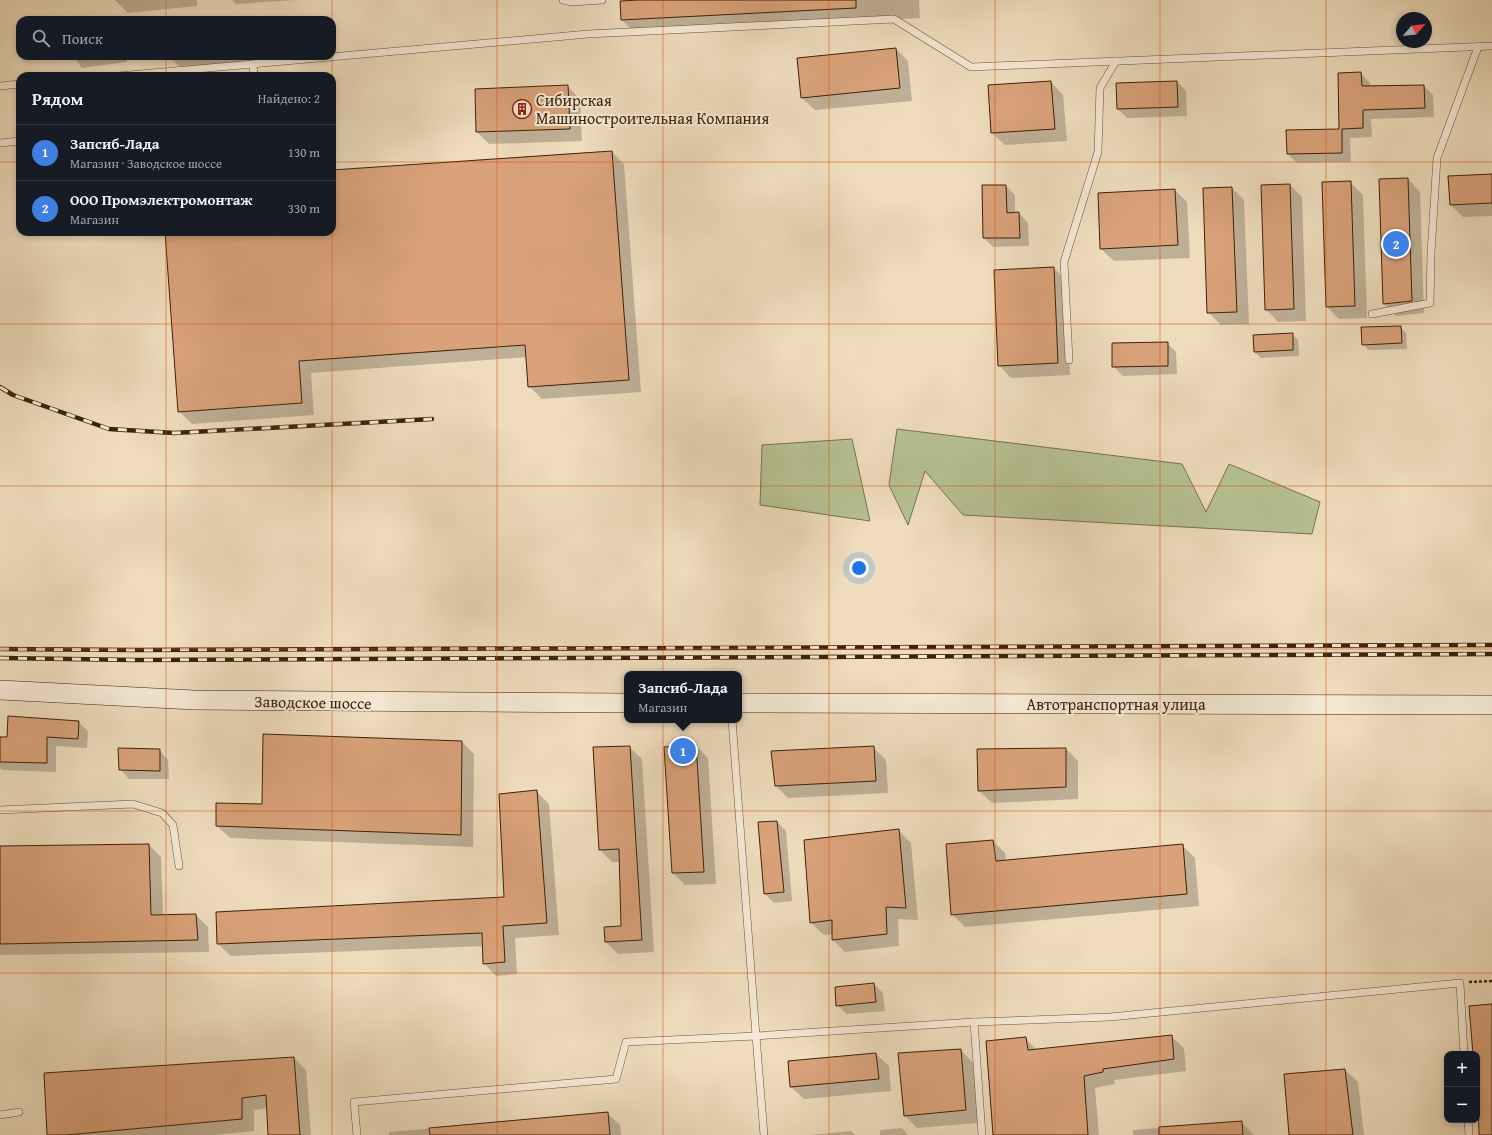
<!DOCTYPE html>
<html lang="ru">
<meta charset="utf-8">
<style>
:root{--surface:#171b24;--page:#242831;--text:#f1f3f6;--muted:#9ea1a6;--line:#363941;--accent:#2563eb}
body{margin:0;font-family:"Gentium Book Plus",serif;background:var(--page);color:var(--text)}
.controls{position:absolute;right:12px;bottom:12px;display:grid;overflow:hidden;border-radius:8px;box-shadow:0 2px 6px #0003}
.controls button{width:36px;height:36px;display:grid;place-items:center;padding:0;border:0;border-bottom:1px solid var(--line);background:var(--surface);color:var(--text);font:20px sans-serif}
.compass{position:absolute;left:1396px;top:12px;width:36px;height:36px;border-radius:50%;background:var(--surface);box-shadow:0 2px 6px #0003;rotate:62deg}
.you{position:absolute;left:859px;top:568px;width:14px;height:14px;margin:-10px;border:3px solid #fff;border-radius:50%;background:#1a73e8;box-shadow:0 0 0 6px #1a73e833}
.badge{display:grid;place-items:center;width:26px;height:26px;border-radius:50%;background:var(--accent);color:#fff;font-size:13px;font-weight:700}
.pin{position:absolute;translate:-50% -50%;border:2px solid #fff;box-shadow:0 1px 4px #0006}
.popup{position:absolute;left:624px;top:671px;width:118px;height:52px;box-sizing:border-box;display:grid;place-content:center;border-radius:8px;background:var(--surface);filter:drop-shadow(0 1px 3px #0005);font-size:13px;white-space:nowrap;color:var(--muted)}
.popup b{font-size:15px;color:var(--text)}
.popup::after{content:'';position:absolute;left:50%;top:100%;margin-left:-8px;border:8px solid transparent;border-top-color:var(--surface)}
.list{margin:0;padding:0;list-style:none}
h2{display:flex;justify-content:space-between;align-items:center;height:52px;margin:0;padding:0 16px;font-size:17px}
h2 small{font-size:13px;font-weight:400;color:var(--muted)}
.list li{display:grid;grid-template-columns:26px 1fr auto;gap:12px;align-items:center;box-sizing:border-box;height:56px;padding:0 16px;border-top:1px solid var(--line)}
.list b{display:block;font-size:15px;white-space:nowrap}
.list p{margin:0;font-size:13px;white-space:nowrap;color:var(--muted)}
.list em{font-size:13px;font-style:normal;color:var(--muted)}
.icon{flex:none;width:22px;height:22px;fill:none;stroke:currentColor;stroke-width:2;stroke-linecap:round;stroke-linejoin:round}
.map{position:relative;flex:none;width:1492px;height:1135px;overflow:hidden}
.search{position:absolute;background:var(--surface);box-shadow:0 2px 6px #0003;left:16px;top:16px;width:320px;height:44px;display:flex;align-items:center;gap:10px;box-sizing:border-box;padding:0 14px;border-radius:12px;color:var(--muted);font-size:15px}
.panel{position:absolute;background:var(--surface);box-shadow:0 2px 6px #0003;left:16px;top:72px;width:320px;height:164px;border-radius:12px}
.map>svg:first-child{display:block}
.green{fill:#b6c193;stroke:#7a714e}
.shadow{fill:#0003}
.building{fill:#d9a27a;stroke:#3f2108}
.lines{fill:none;stroke-linecap:round;stroke-linejoin:round}
.service-casing{stroke:#6b5035;stroke-width:8}
.secondary-casing{stroke:#3f2108;stroke-width:20}
.path{stroke:#3f2108;stroke-width:2.5;stroke-dasharray:3 2;stroke-linecap:butt}
.service{stroke:#f4e8d4;stroke-width:7}
.secondary{stroke:#f4e8d4;stroke-width:19}
.rail-casing{stroke:#3f2108;stroke-width:4.5}
.rail{stroke:#f4e8d4;stroke-width:3;stroke-dasharray:9;stroke-linecap:butt}
.grid{fill:none;stroke:#d7530c;stroke-width:1;stroke-opacity:0.55}
.labels{text-anchor:middle;stroke-width:4;stroke-linejoin:round;paint-order:stroke}
.poi-label{font-size:16px;fill:#3f2108;stroke:#f4e8d4;text-anchor:start}
.street-label{font-size:16px;fill:#3f2108;stroke:#f4e8d4}
</style>
<div class="map">
<svg width="1492" height="1135" viewBox="0 0 1492 1135">
<rect width="100%" height="100%" fill="#eedcbd"/>
<filter id="stains"><feTurbulence type="fractalNoise" baseFrequency=".005" numOctaves="4"/><feColorMatrix values="0 0 0 0 .2 0 0 0 0 .09 0 0 0 0 .02 0 0 0 .5 -.17"/></filter>
<radialGradient id="worn" r=".72"><stop offset=".6" stop-color="#630" stop-opacity="0"/><stop offset="1" stop-color="#630" stop-opacity=".3"/></radialGradient>
<g class="green">
<path d="M897 429 1182 464 1206 512 1229 464 1320 502 1312 534 963 515 925 471 908 525 889 485Z"/>
<path d="M852 439 870 521 760 505 762 445Z"/>
</g>
<g class="shadow">
<path d="M197 0V6L128 13 115 0Z"/>
<path d="M232 0H295L236 4Z"/>
<path d="M659 0H919L920 18 634 32 622 20Z"/>
<path d="M276 16 280 20H209Z"/>
<path d="M896 49 908 61 912 101 815 110 802 98 798 59Z"/>
<path d="M73 56H126L127 62 82 68Z"/>
<path d="M168 56H291V61L181 68Z"/>
<path d="M1361 73 1370 83V87L1424 86 1433 95 1434 117 1371 119 1372 137 1350 138 1351 162 1297 163 1288 154 1340 130Z"/>
<path d="M1051 82 1063 95 1067 141 1005 145 992 133Z"/>
<path d="M1177 82 1186 91 1187 116 1127 118 1118 109 1117 84Z"/>
<path d="M567 86 580 99 582 141 489 144 477 132 476 90Z"/>
<path d="M612 152 624 164 641 392 542 399 529 386 527 357 311 373 314 415 192 424 179 411 166 232H332V171Z"/>
<path d="M1492 175V216L1463 217 1451 205Z"/>
<path d="M1408 179 1420 192 1424 313 1396 316 1384 304Z"/>
<path d="M1350 182 1363 195 1367 318 1339 319 1327 307Z"/>
<path d="M1290 185 1302 197 1306 321 1278 322 1266 309Z"/>
<path d="M983 186H1006L1015 195V213H1019L1028 223 1029 246 993 247 984 238Z"/>
<path d="M1232 188 1244 200 1249 324 1221 325 1208 312 1204 189Z"/>
<path d="M1175 190 1187 202 1190 258 1114 261 1101 249Z"/>
<path d="M1054 268 1066 281 1070 375 1011 378 999 365Z"/>
<path d="M1400 327 1406 333 1407 349 1369 350 1363 344Z"/>
<path d="M1292 334 1298 340 1299 356 1261 358 1255 352Z"/>
<path d="M1167 343 1176 352 1177 374 1123 376 1113 366Z"/>
<path d="M78 722 88 731 87 748 56 746V772L2 770 0 768V738H8Z"/>
<path d="M462 742 474 754 473 847 230 838 217 826 263 805Z"/>
<path d="M695 745 708 758 716 884 685 885 673 873Z"/>
<path d="M629 747 642 759 654 952 618 954 606 942 623 927 620 862H612L600 850Z"/>
<path d="M873 747 886 760 888 793 788 798 776 786Z"/>
<path d="M1066 749 1078 761V799L992 803 979 791Z"/>
<path d="M159 750 168 760 169 779H129L120 769Z"/>
<path d="M536 791 549 804 559 935 515 938 517 974 496 976 484 963 483 946 231 956 218 944 505 898Z"/>
<path d="M777 822 786 831 792 901 774 903 765 894Z"/>
<path d="M898 830 911 843 918 920 898 919 899 946 845 952 833 940V934L824 935 811 923 805 841Z"/>
<path d="M993 841 1005 853 1006 861 1182 845 1195 858 1199 906 965 927 952 914Z"/>
<path d="M149 845 161 857 163 915H196L208 927 209 952 0 955V847Z"/>
<path d="M874 984 883 993 885 1011 847 1014 837 1005Z"/>
<path d="M1492 1005V1135H1480L1477 1099V1054H1474Z"/>
<path d="M1171 1036 1184 1048 1186 1071 1114 1080 1115 1084 1095 1088 1099 1135H994L1025 1038 1037 1050Z"/>
<path d="M961 1050 973 1063 978 1123 917 1128 905 1116Z"/>
<path d="M876 1054 889 1066 891 1091 804 1099 791 1087 789 1062Z"/>
<path d="M294 1058 306 1070 311 1135H269L268 1108 254 1110V1131L213 1135H48Z"/>
<path d="M1345 1070 1358 1082 1364 1135H1290Z"/>
<path d="M607 1113 620 1125 621 1135H389V1132Z"/>
<path d="M1241 1122 1254 1135H1133V1130Z"/>
<path d="M902 1128 908 1135H880V1130Z"/>
<path d="M851 1131 855 1135H810Z"/>
</g>
<g class="building">
<path d="M639 0H856V8L621 20 620 1Z"/>
<path d="M896 48 900 88 801 98 797 58Z"/>
<path d="M1361 72 1362 86 1424 85 1425 108 1363 110V128L1342 129V153L1287 154 1286 130 1339 129 1338 73Z"/>
<path d="M1051 81 1055 129 991 133 988 85Z"/>
<path d="M1177 81 1178 107 1117 109 1116 83Z"/>
<path d="M568 85 570 129 476 132 475 89Z"/>
<path d="M612 151 629 380 528 387 525 345 299 361 302 403 178 412 165 232H332V170Z"/>
<path d="M1492 174V203L1450 205 1448 176Z"/>
<path d="M1408 178 1412 301 1383 304 1379 179Z"/>
<path d="M1351 181 1355 306 1326 307 1322 182Z"/>
<path d="M1290 184 1294 309 1265 310 1261 185Z"/>
<path d="M982 185H1006L1007 213 1019 212 1020 238H983Z"/>
<path d="M1232 187 1237 312 1207 313 1203 188Z"/>
<path d="M1175 189 1178 245 1100 249 1098 193Z"/>
<path d="M1054 267 1058 363 998 366 994 270Z"/>
<path d="M1401 326 1402 343 1362 345 1361 327Z"/>
<path d="M1293 333V350L1254 352 1253 335Z"/>
<path d="M1168 342V366L1112 367V343Z"/>
<path d="M8 716 79 721 78 739 47 737V763L0 762V737H7Z"/>
<path d="M263 734 462 741 461 835 216 826V803L262 804Z"/>
<path d="M696 744 704 872 672 873 664 747Z"/>
<path d="M630 746 642 940 605 942 604 927 621 926 619 849 599 850 593 747Z"/>
<path d="M874 746 876 781 775 786 771 751Z"/>
<path d="M118 748 160 749V771L119 770Z"/>
<path d="M1066 748V787L978 791 977 749Z"/>
<path d="M537 790 547 923 503 926 505 962 483 964 482 933 217 944 216 912 504 897 499 794Z"/>
<path d="M777 821 784 892 764 894 758 822Z"/>
<path d="M899 829 906 908 886 907 887 934 832 940V920L810 923 804 840Z"/>
<path d="M993 840 996 861 1183 844 1187 894 951 915 946 844Z"/>
<path d="M149 844 151 915 196 914 198 940 0 944V846Z"/>
<path d="M874 983 876 1002 836 1006 835 987Z"/>
<path d="M1492 1004V1135H1479L1477 1054H1473L1469 1006Z"/>
<path d="M1172 1035 1174 1059 1103 1069V1072L1084 1076 1088 1135H993L986 1041 1026 1037 1028 1050Z"/>
<path d="M961 1049 966 1110 904 1116 898 1053Z"/>
<path d="M876 1053 879 1079 790 1087 788 1061Z"/>
<path d="M294 1057 300 1135H268L266 1095 242 1098V1119L66 1135H47L44 1073Z"/>
<path d="M1345 1069 1353 1135H1289L1284 1074Z"/>
<path d="M608 1112 610 1135H430L429 1128Z"/>
<path d="M1242 1121 1243 1135H1159V1127Z"/>
</g>
<g class="lines">
<g class="service-casing">
<g id="service">
<path d="M563 0 572 2 602 0"/>
<path d="M253 64 254 76"/>
<path d="M118 76 588 34 894 19 971 67 1492 46"/>
<path d="M0 86 20 84"/>
<path d="M0 143 20 141"/>
<path d="M1372 314 1430 303 1431 253 1437 158 1478 47"/>
<path d="M1069 360 1064 262 1098 152 1100 88 1116 61"/>
<path d="M732 720 756 1036 974 1022 1110 1017 1460 983 1464 1054"/>
<path d="M0 810 133 804 162 813 173 825 179 866"/>
<path d="M974 1022 982 1135"/>
<path d="M0 1115 19 1112"/>
<path d="M1468 1120 1469 1135"/>
<path d="M357 1135 354 1102 616 1079 626 1042 756 1036 764 1135"/>
</g>
</g>
<g class="secondary-casing">
<g id="secondary">
<path d="M0 690 194 700 627 703"/>
<path d="M739 703 1492 705"/>
</g>
</g>
<path class="path" d="M1469 982 1492 981"/>
<use href="#service" class="service"/>
<use href="#secondary" class="secondary"/>
<g class="rail-casing">
<g id="rail">
<path d="M0 387 13 395 109 429 174 433 432 419"/>
<path d="M0 649 135 650 1492 645"/>
<path d="M0 658 135 660 1492 654"/>
</g>
</g>
<use href="#rail" class="rail"/>
</g>
<path class="grid" d="M166 0V20M332 0V20M497 0V1135M663 0V1135M829 0V1135M995 0V1135M1160 0V1135M1326 0V1135M166 56V76M332 56V76M0 162H20M332 162H1492M166 232V1135M332 232V1135M0 324H1492M0 486H1492M0 649H1492M0 811H1492M0 973H1492"/>
<defs>
<g id="building-ring" transform="scale(1)"><circle r="9.5" fill="#f4e8d4" stroke="#8f2418" stroke-width="1.5"/><path d="M-4-6H4V6H1V3H-1V6H-4ZM-2.5-4.3h1.7v1.8h-1.7ZM.8-4.3h1.7v1.8H.8ZM-2.5-1h1.7V.8h-1.7ZM.8-1h1.7V.8H.8Z" fill="#8f2418"/></g>
</defs>
<g fill-rule="evenodd">
<use href="#building-ring" x="522" y="109"/>
</g>
<g class="labels">
<g class="poi-label">
<text x="536" y="106">Сибирская<tspan x="536" dy="18">Машиностроительная Компания</tspan></text>
</g>
<g class="street-label">
<text transform="translate(313 702) rotate(1)" y="6">Заводское шоссе</text>
<text x="1116" y="710">Автотранспортная улица</text>
</g>
</g>
<rect width="100%" height="100%" filter="url(#stains)"/>
<rect width="100%" height="100%" fill="url(#worn)"/>
</svg>
<div class="controls">
<button>+</button>
<button>−</button>
</div>
<svg class="compass" viewBox="-18 -18 36 36"><path d="M0-13l5 13h-10z" fill="#e53935"/><path d="M0 13l5-13h-10z" fill="#9ea1a6"/></svg>
<div class="you"></div>
<div class="pin badge" style="left:683px;top:751px;background:#3f7fe0">1</div>
<div class="popup"><b>Запсиб-Лада</b>Магазин</div>
<div class="pin badge" style="left:1396px;top:244px;background:#3f7fe0">2</div>
<div class="search"><svg class="icon" aria-label="search" viewBox="0 0 24 24"><circle cx="10" cy="10" r="6"/><path d="M15 15l6 6"/></svg>Поиск</div>
<section class="panel">
<h2>Рядом<small>Найдено: 2</small></h2>
<ul class="list">
<li><span class="badge" style="background:#3f7fe0">1</span><div><b>Запсиб-Лада</b><p>Магазин · Заводское шоссе</p></div><em>130 m</em></li>
<li><span class="badge" style="background:#3f7fe0">2</span><div><b>ООО Промэлектромонтаж</b><p>Магазин</p></div><em>330 m</em></li>
</ul>
</section>
</div>
